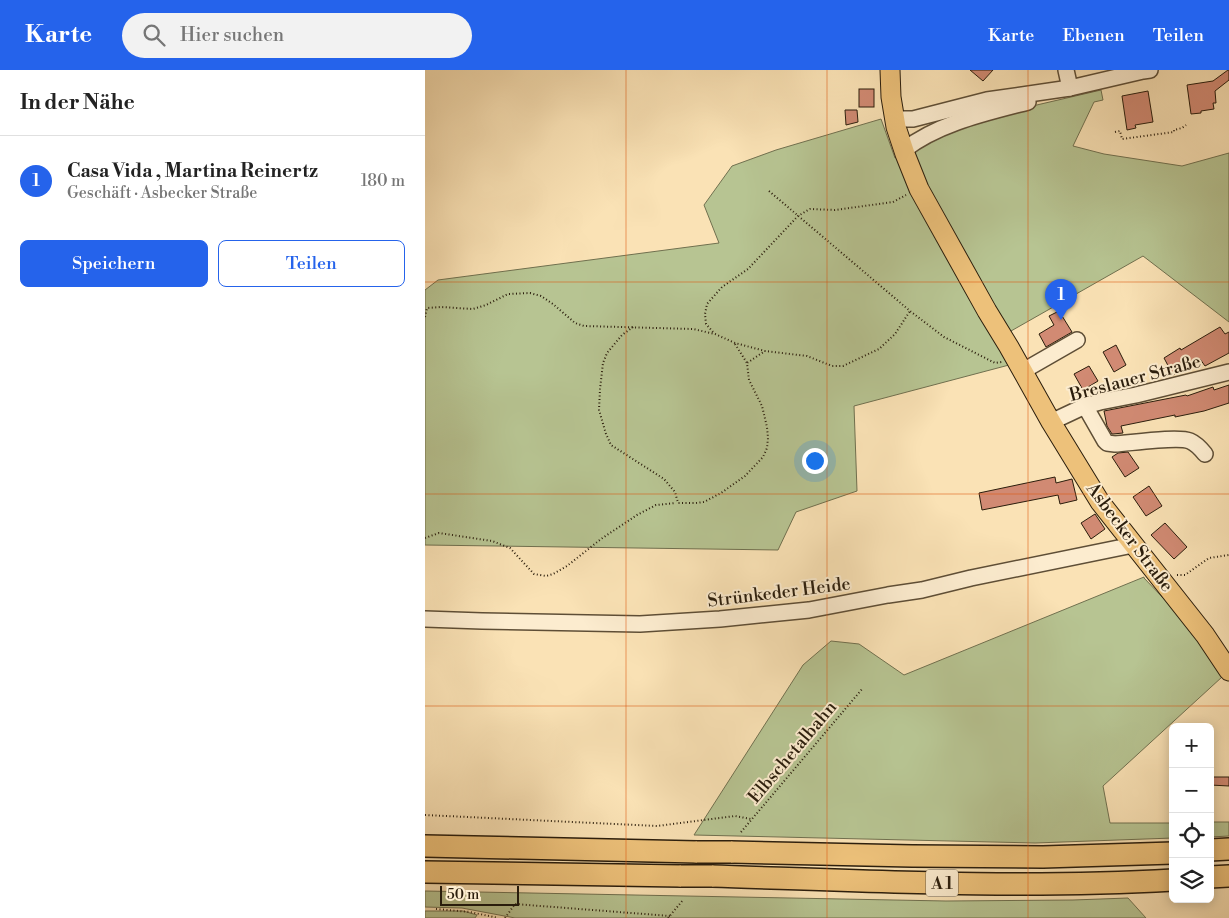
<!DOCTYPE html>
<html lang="de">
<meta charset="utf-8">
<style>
:root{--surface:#fff;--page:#f2f2f2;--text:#222;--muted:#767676;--line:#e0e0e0;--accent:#2563eb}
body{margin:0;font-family:"Libre Bodoni",serif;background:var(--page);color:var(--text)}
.controls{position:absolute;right:15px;bottom:15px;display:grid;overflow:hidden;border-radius:8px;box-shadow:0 2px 12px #0003}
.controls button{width:45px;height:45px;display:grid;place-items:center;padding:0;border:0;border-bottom:1px solid var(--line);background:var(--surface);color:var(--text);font:25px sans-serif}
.scale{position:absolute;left:15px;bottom:12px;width:79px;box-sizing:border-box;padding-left:5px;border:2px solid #2a1d0c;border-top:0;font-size:14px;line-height:18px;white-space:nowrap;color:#2a1d0c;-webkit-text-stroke:4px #fceccf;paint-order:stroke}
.you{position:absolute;left:389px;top:390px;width:18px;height:18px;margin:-12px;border:4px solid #fff;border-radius:50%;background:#1a73e8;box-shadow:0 0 0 8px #1a73e833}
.badge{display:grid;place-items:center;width:32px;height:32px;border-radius:50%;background:var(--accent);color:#fff;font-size:16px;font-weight:700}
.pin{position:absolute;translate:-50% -41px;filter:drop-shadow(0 1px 2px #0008)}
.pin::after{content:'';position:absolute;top:26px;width:18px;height:15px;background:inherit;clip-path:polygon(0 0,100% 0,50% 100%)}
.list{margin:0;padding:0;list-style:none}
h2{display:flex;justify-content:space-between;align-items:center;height:65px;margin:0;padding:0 20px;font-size:21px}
h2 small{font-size:16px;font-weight:400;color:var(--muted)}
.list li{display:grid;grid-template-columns:32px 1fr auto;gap:15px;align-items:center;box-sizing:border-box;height:90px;padding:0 20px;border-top:1px solid var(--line)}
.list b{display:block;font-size:19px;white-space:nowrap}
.list p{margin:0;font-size:16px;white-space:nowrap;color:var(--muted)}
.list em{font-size:16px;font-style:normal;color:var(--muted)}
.actions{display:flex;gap:10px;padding:15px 20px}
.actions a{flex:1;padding:11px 0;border:1px solid var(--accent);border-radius:8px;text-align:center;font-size:18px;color:var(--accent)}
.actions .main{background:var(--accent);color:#fff}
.icon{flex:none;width:28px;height:28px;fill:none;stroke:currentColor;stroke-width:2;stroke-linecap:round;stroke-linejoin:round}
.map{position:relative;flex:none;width:804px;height:848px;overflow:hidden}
header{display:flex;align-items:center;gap:30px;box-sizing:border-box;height:70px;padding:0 25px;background:var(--accent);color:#fff}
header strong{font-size:24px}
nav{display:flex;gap:28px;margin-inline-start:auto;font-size:18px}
.search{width:350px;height:45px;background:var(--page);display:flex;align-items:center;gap:12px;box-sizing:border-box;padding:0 18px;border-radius:28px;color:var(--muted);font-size:19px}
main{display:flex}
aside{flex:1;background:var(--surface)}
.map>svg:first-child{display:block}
.green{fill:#b7c492;stroke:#70704f}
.building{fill:#d18a73;stroke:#2a1d0c}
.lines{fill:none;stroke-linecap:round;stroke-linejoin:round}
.minor-casing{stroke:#5e4e36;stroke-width:18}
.major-casing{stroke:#2a1d0c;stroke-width:21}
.highway-casing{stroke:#2a1d0c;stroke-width:24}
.path{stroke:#2a1d0c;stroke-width:2;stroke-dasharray:1 2.5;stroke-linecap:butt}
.minor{stroke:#fceccf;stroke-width:15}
.major{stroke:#edc17a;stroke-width:19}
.highway{stroke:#edc17a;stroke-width:21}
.highway-bridge-casing{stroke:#2a1d0c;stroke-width:24;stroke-linecap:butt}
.highway-bridge{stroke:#edc17a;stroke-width:21}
.grid{fill:none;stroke:#de560c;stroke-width:1;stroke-opacity:0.55}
.labels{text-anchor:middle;stroke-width:4;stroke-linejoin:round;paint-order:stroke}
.shield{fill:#fceccf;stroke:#695b46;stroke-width:1}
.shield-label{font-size:16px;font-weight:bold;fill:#2a1d0c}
.street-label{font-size:18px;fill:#2a1d0c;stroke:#fceccf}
</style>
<header>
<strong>Karte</strong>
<div class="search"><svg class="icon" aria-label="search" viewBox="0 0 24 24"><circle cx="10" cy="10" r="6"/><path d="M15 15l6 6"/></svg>Hier suchen</div>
<nav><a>Karte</a><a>Ebenen</a><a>Teilen</a></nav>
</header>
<main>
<aside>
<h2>In der Nähe<small></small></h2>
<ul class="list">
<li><span class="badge">1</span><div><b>Casa Vida , Martina Reinertz</b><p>Geschäft · Asbecker Straße</p></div><em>180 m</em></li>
</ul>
<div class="actions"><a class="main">Speichern</a><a>Teilen</a></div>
</aside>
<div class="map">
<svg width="804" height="848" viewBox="0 0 804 848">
<rect width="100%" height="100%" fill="#fae2b5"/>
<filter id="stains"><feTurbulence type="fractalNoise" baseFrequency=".004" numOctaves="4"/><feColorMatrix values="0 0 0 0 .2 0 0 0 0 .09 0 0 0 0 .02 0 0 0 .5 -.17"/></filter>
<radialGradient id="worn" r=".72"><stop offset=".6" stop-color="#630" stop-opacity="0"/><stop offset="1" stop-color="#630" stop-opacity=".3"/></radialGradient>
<g class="green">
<path d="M676 20 678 30 669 32 648 76 679 84 757 96 804 83V252L718 186 586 261 584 295 429 336 432 421 371 442 353 480 0 475V220L13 210 294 173 279 135 307 96 351 80 456 49 470 88 512 62 569 45Z"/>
<path d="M719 507V508L763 554 797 607 678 716 685 753H748V768L610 773 269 765 378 595 406 571 434 574 479 605Z"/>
<path d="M785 752H804V766L785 767Z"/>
<path d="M0 821 521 831 648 830 703 828 721 848H90L37 838 0 837Z"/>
<path d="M38 841 52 845 50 848H0V841Z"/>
</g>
<g class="building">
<path d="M545 0H568L558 11Z"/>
<path d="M803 0H804V10L790 21 791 33H788L789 39 776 41V43L766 44 762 15 788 11Z"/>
<rect x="434" y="19" width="15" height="18"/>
<path d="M723 21 728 52 710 55 711 58 702 60 697 26Z"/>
<path d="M420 40H432L433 52 421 55Z"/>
<path d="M634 241 647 262 621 277 614 264 629 255 624 246Z"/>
<path d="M795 257 800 264 804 262V283L780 296 775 289 748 305 739 288 755 278 756 280Z"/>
<path d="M691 275 701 295 689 302 678 282Z"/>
<path d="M664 296 673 311 658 320 649 304Z"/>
<path d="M804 315V333L779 341 750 347V345L696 356 698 363 688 364H687L682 356 679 341 761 325 762 326 788 317 789 320Z"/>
<path d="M703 382 714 398 700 407 687 387 693 383Z"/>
<path d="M630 407 631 413 647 409 652 430 635 434 633 425 557 440 554 423Z"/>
<path d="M724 416 737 436 721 446 708 427Z"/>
<path d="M670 444 680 459 666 469 656 453Z"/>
<path d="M740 453 762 477 749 489 726 465Z"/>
<path d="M785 707H804V716L785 715Z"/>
</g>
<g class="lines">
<g class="minor-casing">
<g id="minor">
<path d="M641 0 645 18"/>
<path d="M470 49H488L562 30 645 18 718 1 725 0"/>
<path d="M479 80C514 53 561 43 603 32"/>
<path d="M598 301 652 270"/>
<path d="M660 336 680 371 682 373 690 374C706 373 753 366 765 371 772 374 776 379 780 384"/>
<path d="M626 352 660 336 675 332 711 325 804 302"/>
<path d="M0 549 57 551 215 554 295 549 384 540 463 525 497 520 546 508 708 475"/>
</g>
</g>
<g class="major-casing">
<path id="major" d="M465 0 466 27 471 57 480 84 494 119 562 241 584 277 626 352 675 432 780 565 804 601"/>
</g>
<g class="highway-casing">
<g id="highway">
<path d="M0 776 272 782"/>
<path d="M785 780 804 779"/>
<path d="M306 782 487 786 618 787 748 783"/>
<path d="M0 802 256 806"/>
<path d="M287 806C440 811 594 819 748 810"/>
<path d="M785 807 804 806"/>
</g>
</g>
<g class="path">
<path d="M690 62 695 61 697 69 749 62V60L757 58 761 55"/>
<path d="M344 121 485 241 519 267 570 293 577 292"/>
<path d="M0 247 2 238 16 237 48 239 61 235 83 224 105 223 116 226 128 234 150 253 159 256 268 259 290 264 310 273 340 281 382 286 407 296H418L454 279 470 264 485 241"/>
<path d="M208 257 197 265 182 283 178 293 175 319 174 340 181 364 186 375 239 409 250 422 253 433H271L279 432 296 423 320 406 338 387 342 378 343 368 342 357 337 336 324 310 322 293 340 281"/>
<path d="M288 262 281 254 280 244 282 234 297 217 323 199 373 146 385 139 410 140 468 132 481 125"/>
<path d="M310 274 322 293"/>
<path d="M0 468 14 463 67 471 85 478 109 504 121 506 128 504 142 496 176 469 212 445 231 435 251 433"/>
<path d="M752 505H760L784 488 804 485"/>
<path d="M0 745 232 756 310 746 326 749"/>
<path d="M316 762 438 618"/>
<path d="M11 839 45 842 73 848"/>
<path d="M80 848 90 834 245 846"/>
<path d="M243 848 258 830"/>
</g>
<use href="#minor" class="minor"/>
<use href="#major" class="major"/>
<use href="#highway" class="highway"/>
<g class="highway-bridge-casing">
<g id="highway-bridge">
<path d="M272 782H306"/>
<path d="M256 806H287"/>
</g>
</g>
<use href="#highway-bridge" class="highway-bridge"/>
</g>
<path class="grid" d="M201 0V848M402 0V848M603 0V848M0 212H804M0 424H804M0 636H804"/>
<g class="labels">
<rect class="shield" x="501" y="799.5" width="32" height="27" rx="4"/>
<g class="shield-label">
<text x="517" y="819">A 1</text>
</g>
<g class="street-label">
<text transform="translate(710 308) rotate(-15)" y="6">Breslauer Straße</text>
<text transform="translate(705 467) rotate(53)" y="6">Asbecker Straße</text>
<text transform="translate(354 522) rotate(-7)" y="6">Strünkeder Heide</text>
<text transform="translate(367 682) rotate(-50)" y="6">Elbschetalbahn</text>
</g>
</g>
<rect width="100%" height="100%" filter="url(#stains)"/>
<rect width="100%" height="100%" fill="url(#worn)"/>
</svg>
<div class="controls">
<button>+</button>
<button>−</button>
<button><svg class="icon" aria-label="locate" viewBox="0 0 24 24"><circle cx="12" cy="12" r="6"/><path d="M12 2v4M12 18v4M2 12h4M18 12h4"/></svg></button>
<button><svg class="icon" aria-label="layers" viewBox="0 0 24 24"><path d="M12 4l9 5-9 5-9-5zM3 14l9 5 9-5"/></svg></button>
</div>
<div class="scale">50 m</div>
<div class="you"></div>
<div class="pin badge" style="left:636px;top:250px">1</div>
</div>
</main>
